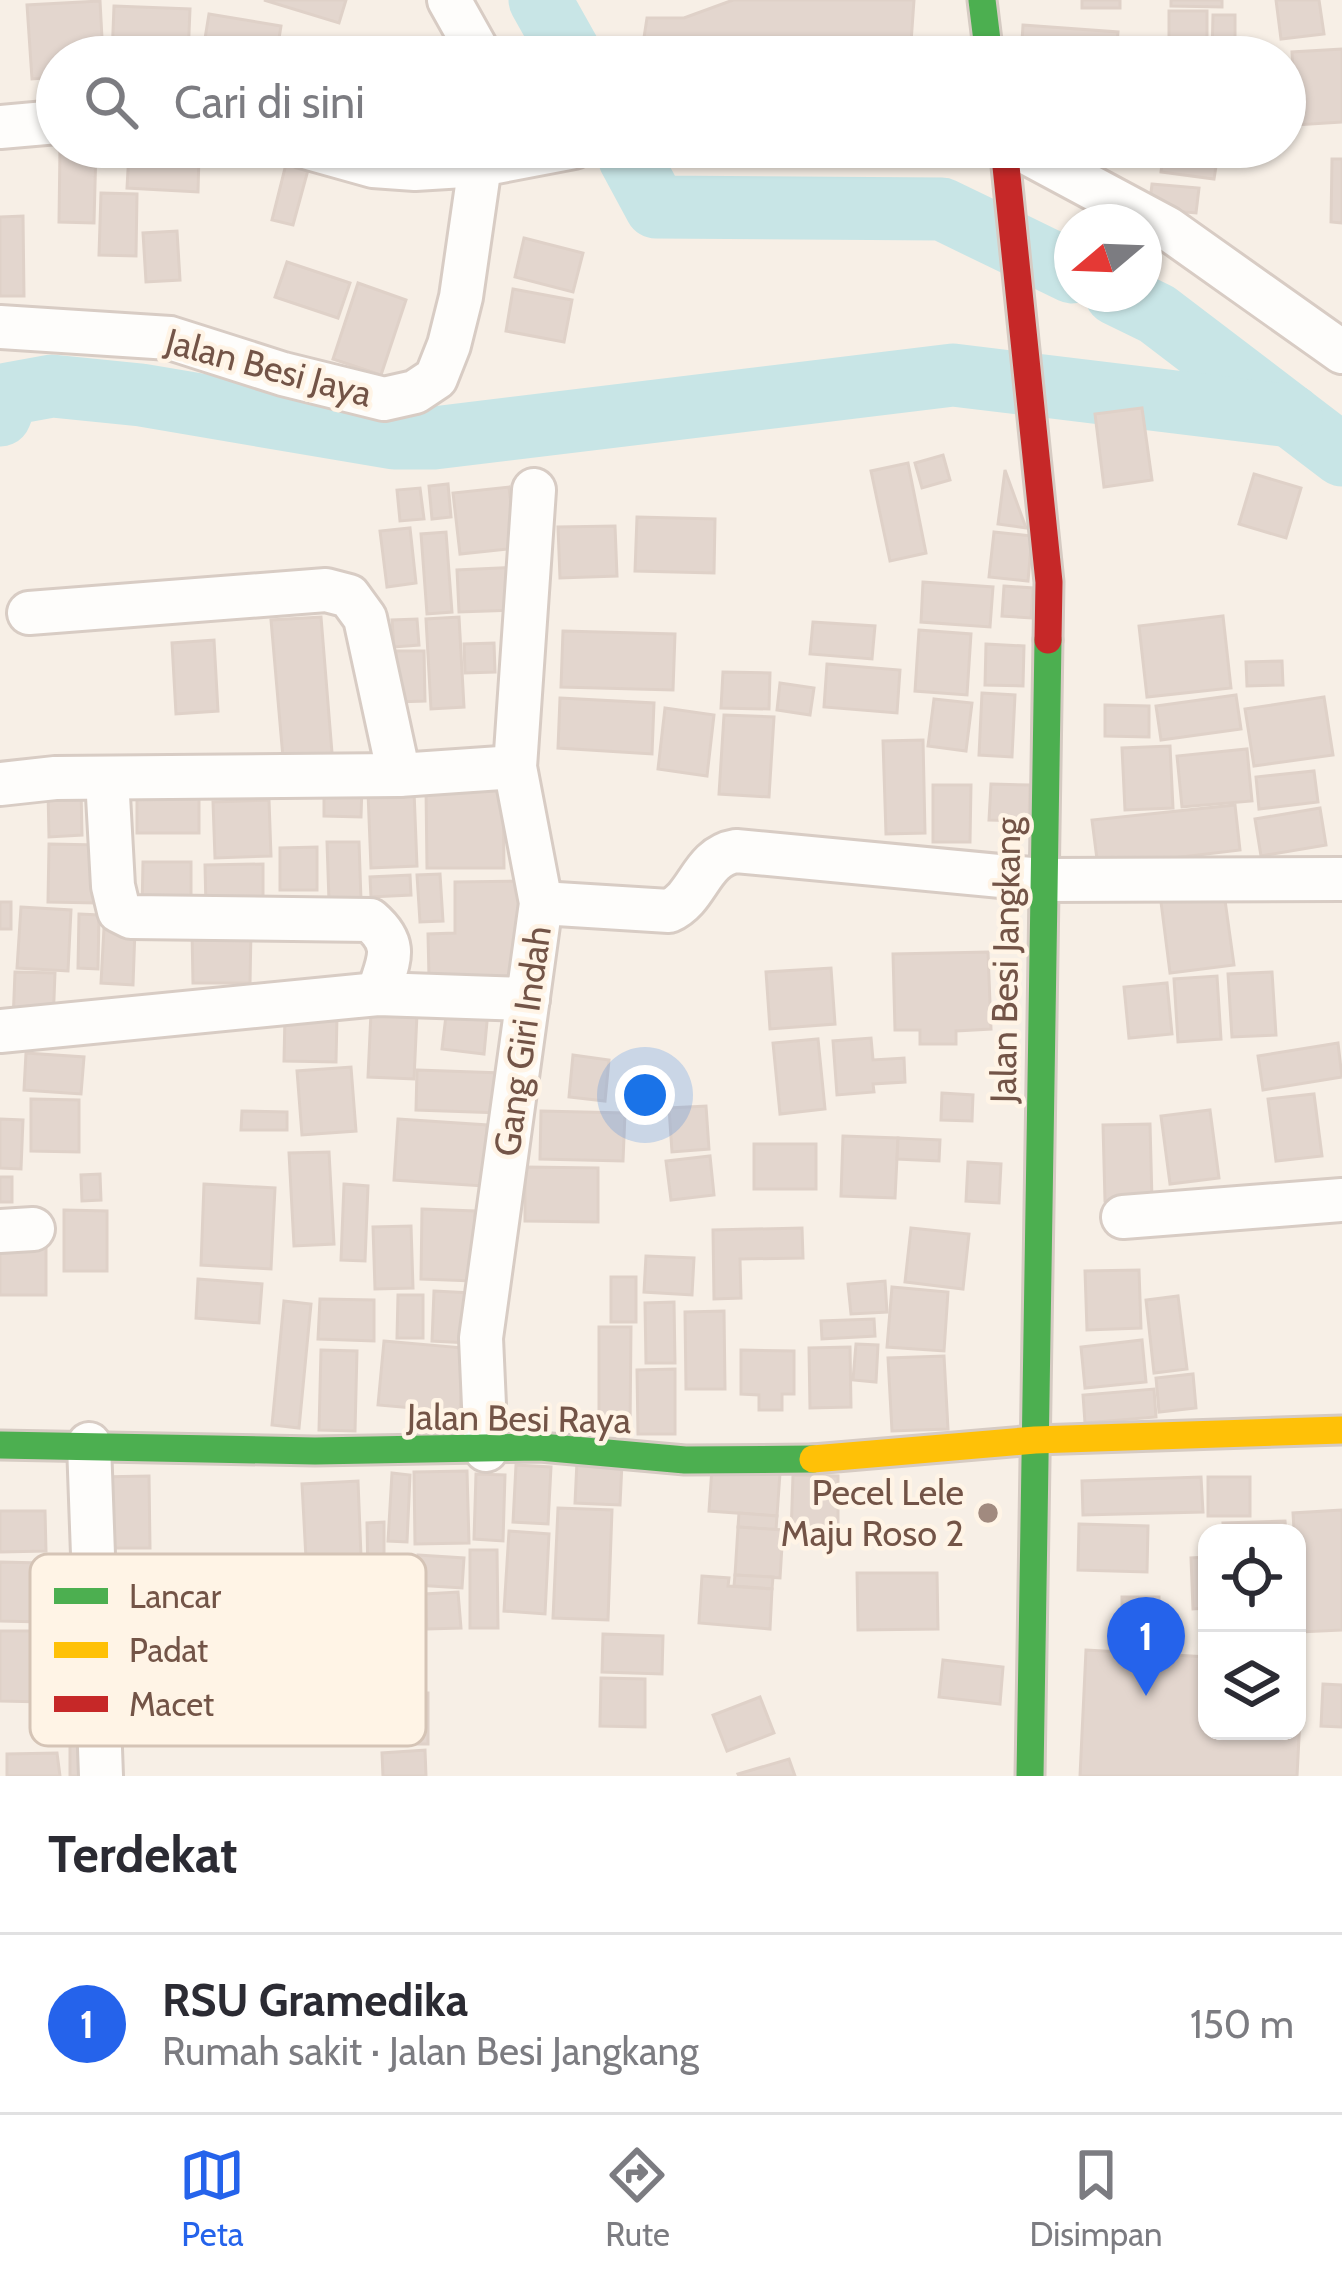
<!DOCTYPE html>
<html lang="id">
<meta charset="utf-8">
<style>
:root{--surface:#fff;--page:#f7f7f7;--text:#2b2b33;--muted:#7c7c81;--line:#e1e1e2;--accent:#2563eb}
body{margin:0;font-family:Cabin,sans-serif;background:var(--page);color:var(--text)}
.controls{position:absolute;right:36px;bottom:36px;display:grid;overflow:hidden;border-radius:24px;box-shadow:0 3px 9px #0004}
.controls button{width:108px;height:108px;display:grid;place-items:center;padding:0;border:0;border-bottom:3px solid var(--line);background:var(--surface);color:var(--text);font:60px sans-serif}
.compass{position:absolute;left:1054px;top:204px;width:108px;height:108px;border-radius:50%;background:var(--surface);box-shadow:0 3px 9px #0004;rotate:251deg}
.you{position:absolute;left:645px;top:1095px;width:42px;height:42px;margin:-30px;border:9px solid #fff;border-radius:50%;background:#1a73e8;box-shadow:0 0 0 18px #1a73e833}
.badge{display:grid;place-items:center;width:78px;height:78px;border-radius:50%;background:var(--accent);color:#fff;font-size:39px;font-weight:700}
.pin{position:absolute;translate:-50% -99px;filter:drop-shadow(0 3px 6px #0008)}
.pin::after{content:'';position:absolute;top:63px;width:42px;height:36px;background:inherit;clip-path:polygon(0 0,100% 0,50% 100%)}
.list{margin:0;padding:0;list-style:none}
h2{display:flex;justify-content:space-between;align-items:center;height:156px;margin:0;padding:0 48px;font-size:51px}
h2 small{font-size:39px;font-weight:400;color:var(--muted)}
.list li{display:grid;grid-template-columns:78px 1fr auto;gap:36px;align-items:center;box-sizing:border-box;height:180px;padding:0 48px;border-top:3px solid var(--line)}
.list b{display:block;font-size:45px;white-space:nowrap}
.list p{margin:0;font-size:39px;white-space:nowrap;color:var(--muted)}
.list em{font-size:39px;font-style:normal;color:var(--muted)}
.icon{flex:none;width:66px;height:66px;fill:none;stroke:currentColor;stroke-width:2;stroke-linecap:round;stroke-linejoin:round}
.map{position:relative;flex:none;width:1342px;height:1776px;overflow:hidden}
.search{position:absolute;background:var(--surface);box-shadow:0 3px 9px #0004;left:36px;right:36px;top:36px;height:132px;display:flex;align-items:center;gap:30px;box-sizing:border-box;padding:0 42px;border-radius:66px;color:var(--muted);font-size:45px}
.sheet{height:336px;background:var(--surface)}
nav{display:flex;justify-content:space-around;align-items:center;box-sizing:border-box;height:168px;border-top:3px solid var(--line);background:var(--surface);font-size:33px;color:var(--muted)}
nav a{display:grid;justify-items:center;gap:6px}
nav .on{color:var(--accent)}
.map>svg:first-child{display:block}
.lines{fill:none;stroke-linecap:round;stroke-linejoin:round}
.river{stroke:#c8e5e6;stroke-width:63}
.building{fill:#e3d6ce;stroke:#dfd1c8;stroke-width:3}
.street-casing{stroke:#d8ccc4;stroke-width:48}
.fast-casing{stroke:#d6cbc3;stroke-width:33}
.slow-casing{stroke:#d6cbc3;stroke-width:33}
.jam-casing{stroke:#d6cbc3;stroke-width:33}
.street{stroke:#fefdfb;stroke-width:42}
.fast{stroke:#4caf50;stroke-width:27}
.slow{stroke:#ffc107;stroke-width:27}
.jam{stroke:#c62828;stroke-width:27}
.poi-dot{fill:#a18a7f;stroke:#fff4e6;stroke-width:4.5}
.labels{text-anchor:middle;stroke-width:9;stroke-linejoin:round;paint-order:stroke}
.street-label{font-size:36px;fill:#735447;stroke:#fff4e6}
.poi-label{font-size:36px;fill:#735447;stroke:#fff4e6;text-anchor:end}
.key{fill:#fff4e6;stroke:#d5c4b6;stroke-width:3}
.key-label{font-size:33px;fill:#735447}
</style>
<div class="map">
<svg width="1342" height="1776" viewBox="0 0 1342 1776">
<rect width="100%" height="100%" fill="#f7efe6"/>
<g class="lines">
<g class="river">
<path d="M540 0 572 57"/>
<path d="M629 157 656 207 942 209 1072 272"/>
<path d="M1116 294 1157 314 1342 455"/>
<path d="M0 415 8 394 52 386 141 395 394 438H434L953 375 1291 416"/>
</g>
</g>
<g class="building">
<path d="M264 0H346L339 23Z"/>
<path d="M733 0H914L910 57H641L647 18H684Z"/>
<rect x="1082" y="0" width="38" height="8"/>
<path d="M1171 0H1222V7L1171 6Z"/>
<path d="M1276 0H1319L1324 34 1281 39Z"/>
<path d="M100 1 103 57H57V77L32 79 27 5Z"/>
<path d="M114 6 190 9 188 57H112Z"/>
<rect x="1169" y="11" width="38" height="46"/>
<path d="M209 14 281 26 276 57H202Z"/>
<path d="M1213 15H1235V57H1212Z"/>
<path d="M1023 25 1118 32 1116 57H1021Z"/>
<path d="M1126 40 1160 43 1158 57H1124Z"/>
<path d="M1342 49V122L1296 125 1292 52Z"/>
<path d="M60 147H96L94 223 59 222Z"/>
<path d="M1095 147H1153L1152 161 1094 158Z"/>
<path d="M1164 147H1219L1214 179 1161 172Z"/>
<path d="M129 152 199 155 198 192 127 188Z"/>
<path d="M1332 159H1342V223L1331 222Z"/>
<path d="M286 164 308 170 293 225 272 220Z"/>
<path d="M1152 184 1199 188 1196 213 1149 209Z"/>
<path d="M101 193 137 194 136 256 99 255Z"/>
<path d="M23 216 24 296H0V217Z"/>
<path d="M177 231 180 280 146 282 143 233Z"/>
<path d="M524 238 583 253 573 292 515 277Z"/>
<path d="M287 262 350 283 338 318 275 297Z"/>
<path d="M358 283 406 300 381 375 333 359Z"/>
<path d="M513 289 572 300 564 342 506 331Z"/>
<path d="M1142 408 1152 480 1104 487 1095 414Z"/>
<path d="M943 455 950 480 922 488 915 463Z"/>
<path d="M908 463 926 553 890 561 871 471Z"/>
<path d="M1005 470 1026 528 998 524Z"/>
<path d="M1254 474 1301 488 1286 538 1239 524Z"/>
<path d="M448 484 451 517 432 519 429 486Z"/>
<path d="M509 487 516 548 460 554 453 493Z"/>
<path d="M420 488 424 519 400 521 397 490Z"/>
<path d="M637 517 715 519 714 573 635 571Z"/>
<path d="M615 526 617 576 560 578 558 527Z"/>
<path d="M410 528 416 583 387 587 380 531Z"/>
<path d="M446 532 452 612 427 614 421 534Z"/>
<path d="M994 532 1032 536 1028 581 989 577Z"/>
<path d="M519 567 521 610 459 612 457 570Z"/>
<path d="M923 582 993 587 990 627 921 622Z"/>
<path d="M1004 586 1033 588 1031 618 1002 616Z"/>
<path d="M1223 616 1231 688 1147 697 1139 626Z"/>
<path d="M321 617 333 765 284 769 271 620Z"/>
<path d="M459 617 464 707 431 709 426 619Z"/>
<path d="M417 619 419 645 394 647 392 620Z"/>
<path d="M813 622 875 626 872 659 810 654Z"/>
<path d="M919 630 971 634 967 695 915 691Z"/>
<path d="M563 631 675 634 673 690 561 687Z"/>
<path d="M214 640 218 711 176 714 172 643Z"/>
<path d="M494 643 495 672 465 673 464 644Z"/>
<path d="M986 644 1024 646 1023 686 985 685Z"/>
<path d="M396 651H424L425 701 397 702Z"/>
<path d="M1282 661 1283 685 1247 686 1246 662Z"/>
<path d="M827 664 900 670 897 713 824 707Z"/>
<path d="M723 672 770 673 769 709 721 708Z"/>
<path d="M780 683 814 688 810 715 777 710Z"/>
<path d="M982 693 1015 695 1012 757 979 755Z"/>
<path d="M1236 695 1241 729 1161 740 1156 706Z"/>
<path d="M1324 697 1333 755 1254 766 1245 709Z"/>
<path d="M560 698 654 703 652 754 558 748Z"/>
<path d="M934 699 972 703 966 751 928 746Z"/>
<path d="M1105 705 1149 706V737L1105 736Z"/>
<path d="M665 708 714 715 707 776 658 769Z"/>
<path d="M724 715 774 717 769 797 719 794Z"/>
<path d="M923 740 925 833 886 834 883 741Z"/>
<path d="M1170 746 1173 808 1125 810 1122 748Z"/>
<path d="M1247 749 1252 801 1182 807 1177 756Z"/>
<path d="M1314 771 1318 802 1259 809 1256 777Z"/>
<path d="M991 784 1030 785 1029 821 989 820Z"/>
<path d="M324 785 362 786 361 817 324 816Z"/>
<path d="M933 785H971L970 842H933Z"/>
<rect x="137" y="787" width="62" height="46"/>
<path d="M503 787 504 868H427L426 788Z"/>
<path d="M81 789 82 835 49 837 48 790Z"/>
<path d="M414 791 417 866 371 868 368 792Z"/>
<path d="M269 800 271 856 215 858 213 802Z"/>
<path d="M1235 805 1240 850 1098 867 1092 820Z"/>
<path d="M1320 808 1326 845 1261 856 1255 819Z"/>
<path d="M327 842H359L361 900 329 901Z"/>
<path d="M49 844 98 845 97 903 48 902Z"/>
<path d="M317 847V890H280V848Z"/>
<path d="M143 862H191V911H142Z"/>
<path d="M263 864V907L206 908 205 865Z"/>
<path d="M440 874 443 921 420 922 417 875Z"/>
<path d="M410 875 411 895 371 897 370 877Z"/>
<path d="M521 881 522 976 429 977 428 934 455 933V882Z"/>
<path d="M1223 886 1234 965 1170 973 1160 894Z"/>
<rect x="0" y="902" width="11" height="27"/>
<path d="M21 907 71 910 68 971 17 968Z"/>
<path d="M79 914 99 915 98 969 78 968Z"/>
<path d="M104 928 135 929 133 985 101 983Z"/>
<path d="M192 931H251L250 983H193Z"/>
<path d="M988 952 991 1029 956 1031V1044H920V1030H895L893 954Z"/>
<path d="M831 968 835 1024 770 1029 766 972Z"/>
<path d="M15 972 55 973 53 1024 13 1022Z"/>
<path d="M1272 972 1276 1035 1232 1037 1228 974Z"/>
<path d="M1217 976 1221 1039 1178 1042 1174 979Z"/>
<path d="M1167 983 1172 1034 1129 1038 1124 987Z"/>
<path d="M447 1007 488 1011 484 1054 442 1049Z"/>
<path d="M371 1012 417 1014 414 1079 368 1077Z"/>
<path d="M285 1015 337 1016 336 1062 284 1061Z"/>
<path d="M871 1038 873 1060 904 1058 905 1082 873 1084 874 1092 837 1095 833 1041Z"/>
<path d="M818 1039 825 1109 780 1114 773 1043Z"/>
<path d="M1338 1043 1342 1077 1263 1090 1258 1056Z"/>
<path d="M26 1053 84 1057 81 1094 24 1090Z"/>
<path d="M573 1055 609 1060 605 1101 569 1097Z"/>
<path d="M351 1067 356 1131 302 1135 297 1071Z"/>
<path d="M417 1070 502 1073 501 1113 416 1110Z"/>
<path d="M942 1093 973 1095 972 1121 941 1120Z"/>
<path d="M1314 1094 1322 1156 1276 1161 1268 1099Z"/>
<path d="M31 1099 79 1100V1152L31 1151Z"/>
<path d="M706 1106 709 1149 672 1152 669 1108Z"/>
<path d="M1210 1110 1219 1178 1170 1184 1161 1116Z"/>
<path d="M242 1111 287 1112V1130H241Z"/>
<path d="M541 1111 625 1113 623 1161 540 1159Z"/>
<path d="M0 1119 23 1120 21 1169 0 1168Z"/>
<path d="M398 1119 487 1125 483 1186 394 1180Z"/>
<path d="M1150 1124 1152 1200 1105 1201 1103 1125Z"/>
<path d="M843 1136 898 1138 895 1198 841 1196Z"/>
<path d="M898 1138 940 1140 939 1161 897 1159Z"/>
<rect x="754" y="1144" width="62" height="45"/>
<path d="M329 1152 334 1244 294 1246 289 1153Z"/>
<path d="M710 1156 714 1195 671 1200 666 1161Z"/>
<path d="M968 1162 1001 1164 999 1203 966 1201Z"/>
<path d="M525 1167 598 1168V1222L525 1221Z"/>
<path d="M100 1174 101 1200 82 1201 81 1175Z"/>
<rect x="0" y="1177" width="12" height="25"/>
<path d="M204 1184 275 1188 271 1269 201 1265Z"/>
<path d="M344 1184 368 1186 365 1261 341 1260Z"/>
<path d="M422 1209 475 1211 473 1281 421 1279Z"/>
<path d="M64 1210 107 1211V1271H64Z"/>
<path d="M411 1226 413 1288 375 1289 373 1227Z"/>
<path d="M802 1228 803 1258 740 1259 741 1298 714 1299 713 1230Z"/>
<path d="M911 1228 969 1234 963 1289 905 1282Z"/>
<rect x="0" y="1248" width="46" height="47"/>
<path d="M646 1256 694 1258 692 1295 644 1292Z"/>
<path d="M1139 1270 1141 1328 1087 1330 1085 1271Z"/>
<rect x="611" y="1277" width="25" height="45"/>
<path d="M198 1279 262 1284 259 1323 196 1318Z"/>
<path d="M885 1281 887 1312 851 1314 848 1284Z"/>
<path d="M892 1287 948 1292 944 1351 887 1347Z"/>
<path d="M434 1291 472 1293 469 1343 432 1341Z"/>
<path d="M398 1295H423V1338H397Z"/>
<path d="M1178 1296 1187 1369 1154 1373 1146 1300Z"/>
<path d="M320 1299 374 1300V1341L318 1339Z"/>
<path d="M284 1301 311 1304 299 1428 272 1425Z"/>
<path d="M674 1302 675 1363H646L645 1303Z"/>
<path d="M724 1311 725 1389H686L685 1312Z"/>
<path d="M874 1319 875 1336 822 1339 821 1321Z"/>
<path d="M599 1327H631L630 1431H599Z"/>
<path d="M1142 1340 1146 1382 1085 1388 1081 1347Z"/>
<path d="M384 1341 464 1348 460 1412 378 1405Z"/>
<path d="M856 1344 878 1345 876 1382 853 1380Z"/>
<path d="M850 1347 851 1407 810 1408 809 1348Z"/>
<path d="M321 1350 357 1351 355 1431 319 1430Z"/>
<path d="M741 1350 794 1351V1394H782V1410H759V1395L741 1394Z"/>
<path d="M944 1356 948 1429 892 1431 888 1358Z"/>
<path d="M675 1369V1434H638L637 1370Z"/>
<path d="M1193 1374 1196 1408 1159 1412 1156 1378Z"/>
<path d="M1154 1389 1156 1417 1085 1423 1083 1395Z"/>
<path d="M577 1461 622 1463 620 1505 575 1503Z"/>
<path d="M516 1465 551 1467 548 1524 513 1522Z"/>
<path d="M712 1468 780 1473 777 1516 709 1511Z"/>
<path d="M467 1471 469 1543 415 1544 414 1472Z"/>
<path d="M392 1473 410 1475 407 1542 388 1541Z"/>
<path d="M476 1474 505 1475 503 1541 474 1539Z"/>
<path d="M793 1475 838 1476V1537L791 1536Z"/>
<path d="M149 1476 150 1548H99L97 1477Z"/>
<path d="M1201 1477 1203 1512 1083 1515 1082 1481Z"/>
<rect x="1208" y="1477" width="42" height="39"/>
<path d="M358 1481 361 1556 306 1559 302 1484Z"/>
<path d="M558 1508 612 1510 608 1620 553 1618Z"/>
<path d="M1342 1510V1630L1300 1632 1293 1513Z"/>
<path d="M0 1511H45L46 1551 0 1552Z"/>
<path d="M739 1513 777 1516 776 1530 738 1527Z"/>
<path d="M1285 1521 1286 1533H1224L1223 1523Z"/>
<path d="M384 1522V1579H368L367 1523Z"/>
<path d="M1079 1524 1148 1526 1147 1572 1078 1570Z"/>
<path d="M738 1527 783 1530 780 1578 735 1575Z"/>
<path d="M509 1531 549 1534 545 1614 504 1611Z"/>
<path d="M470 1550H497L498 1628H470Z"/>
<path d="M418 1555 464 1558 462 1588 416 1585Z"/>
<path d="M1207 1557V1608L1193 1609 1191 1558Z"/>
<path d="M0 1562 42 1563 41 1622 0 1621Z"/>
<path d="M857 1573H937L938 1629 858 1630Z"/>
<path d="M735 1575 773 1577 772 1589 734 1586Z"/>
<path d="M702 1576 729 1578 728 1586 772 1589 770 1629 699 1623Z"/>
<path d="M458 1592 461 1628 427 1629 425 1594Z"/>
<path d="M1122 1597H1159V1642L1122 1641Z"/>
<path d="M0 1631H44L43 1702 0 1701Z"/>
<path d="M603 1634 663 1636 662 1674 602 1672Z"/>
<path d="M1086 1650 1207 1657V1731H1297V1661H1303L1297 1776H1080Z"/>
<path d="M943 1660 1003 1667 1000 1704 939 1697Z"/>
<path d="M601 1678 645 1679V1727L600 1726Z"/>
<path d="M1323 1684 1342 1685V1727L1321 1726Z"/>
<rect x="394" y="1693" width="34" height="51"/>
<path d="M760 1697 774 1733 727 1751 713 1715Z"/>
<path d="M70 1741 92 1742V1776H70Z"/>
<path d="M425 1750 426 1776H383L382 1753Z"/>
<path d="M57 1753 60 1776H7V1754Z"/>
<path d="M789 1759 795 1776H739L738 1774Z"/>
</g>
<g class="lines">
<g class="street-casing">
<g id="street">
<path d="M449 0 481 57"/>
<path d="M0 127 57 122"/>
<path d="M305 147 373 166 415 169 480 165 481 147"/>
<path d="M1016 147 1167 228 1342 352"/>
<path d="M0 327 170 338 283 374 384 399 415 392 436 378 449 345 461 297 480 165 574 147"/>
<path d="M29 613 326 590 349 596 365 618 399 775"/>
<path d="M107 778 113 886 119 911 131 917 370 920C400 946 388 960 378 994"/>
<path d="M0 784 55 778 399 775 515 767"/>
<path d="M541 903 669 911C699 898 700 857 736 851L1042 880 1342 879"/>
<path d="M0 1031 378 994 528 999"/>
<path d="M1123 1217 1342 1200"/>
<path d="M0 1231 33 1229"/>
<path d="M89 1444 101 1776"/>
<path d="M486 1450 481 1338 541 903 515 767 534 490"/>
</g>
</g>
<g class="fast-casing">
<g id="fast">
<path d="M982 0 989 57"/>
<path d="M0 1445 315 1451 540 1447 685 1460 813 1459"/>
<path d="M1030 1776 1048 640"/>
</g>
</g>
<g class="slow-casing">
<path id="slow" d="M813 1459 1035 1440 1342 1430"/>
</g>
<g class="jam-casing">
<path id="jam" d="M1004 147 1049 582 1048 640"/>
</g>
<use href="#street" class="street"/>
<use href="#fast" class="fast"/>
<use href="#slow" class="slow"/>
<use href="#jam" class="jam"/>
</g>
<circle class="poi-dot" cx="988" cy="1513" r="12"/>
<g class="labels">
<g class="street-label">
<text transform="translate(269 367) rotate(15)" y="13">Jalan Besi Jaya</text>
<text transform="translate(1005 960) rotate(-89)" y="13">Jalan Besi Jangkang</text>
<text transform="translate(522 1041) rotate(-82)" y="13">Gang Giri Indah</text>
<text transform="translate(519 1418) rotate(1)" y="13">Jalan Besi Raya</text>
</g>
<g class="poi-label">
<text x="964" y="1505">Pecel Lele<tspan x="964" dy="41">Maju Roso 2</tspan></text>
</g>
</g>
<rect x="30" y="1554" width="396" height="192" rx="18" class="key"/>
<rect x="54" y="1588" width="54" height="16" fill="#4caf50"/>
<rect x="54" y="1642" width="54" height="16" fill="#ffc107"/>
<rect x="54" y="1696" width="54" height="16" fill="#c62828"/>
<g class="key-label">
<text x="129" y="1608">Lancar</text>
<text x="129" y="1662">Padat</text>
<text x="129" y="1716">Macet</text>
</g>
</svg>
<div class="controls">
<button><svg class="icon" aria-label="locate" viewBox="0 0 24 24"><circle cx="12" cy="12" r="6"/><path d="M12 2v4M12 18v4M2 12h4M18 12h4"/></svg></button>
<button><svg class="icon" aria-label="layers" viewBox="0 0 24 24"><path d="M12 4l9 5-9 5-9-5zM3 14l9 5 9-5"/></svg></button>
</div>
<svg class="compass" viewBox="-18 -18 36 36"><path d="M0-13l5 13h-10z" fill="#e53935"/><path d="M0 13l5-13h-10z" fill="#7c7c81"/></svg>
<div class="you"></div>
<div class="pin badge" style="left:1146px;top:1696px">1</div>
<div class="search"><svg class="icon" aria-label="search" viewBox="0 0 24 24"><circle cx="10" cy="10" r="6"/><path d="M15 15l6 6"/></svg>Cari di sini</div>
</div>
<section class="sheet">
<h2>Terdekat<small></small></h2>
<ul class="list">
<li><span class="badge">1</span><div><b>RSU Gramedika</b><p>Rumah sakit · Jalan Besi Jangkang</p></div><em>150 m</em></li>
</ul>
</section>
<nav>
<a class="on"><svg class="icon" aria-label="map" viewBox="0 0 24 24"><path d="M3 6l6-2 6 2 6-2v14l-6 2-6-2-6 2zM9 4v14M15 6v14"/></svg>Peta</a>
<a><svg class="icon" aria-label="directions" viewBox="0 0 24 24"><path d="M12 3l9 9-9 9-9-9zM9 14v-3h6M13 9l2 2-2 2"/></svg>Rute</a>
<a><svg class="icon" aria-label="saved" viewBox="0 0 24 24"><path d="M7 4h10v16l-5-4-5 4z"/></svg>Disimpan</a>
</nav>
